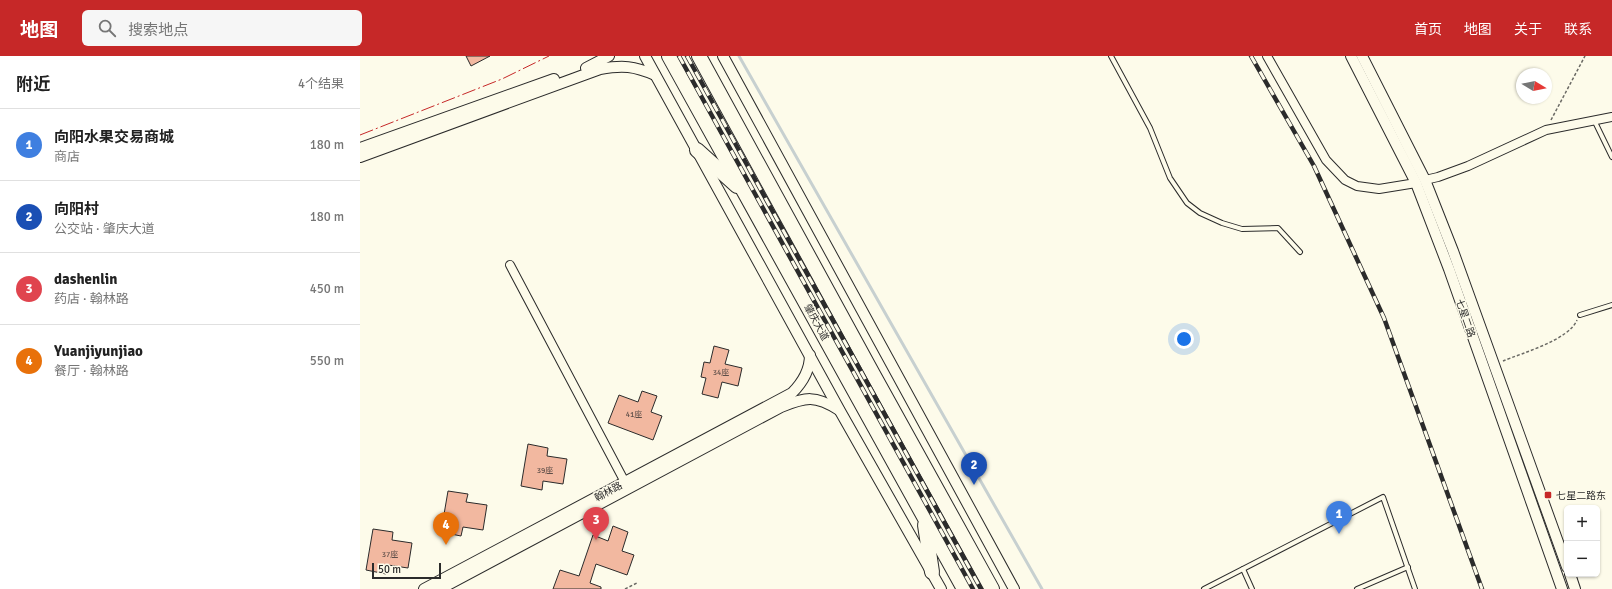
<!DOCTYPE html>
<html lang="zh">
<meta charset="utf-8">
<style>
:root{--surface:#fff;--page:#f6f6f6;--text:#222;--muted:#767676;--line:#e0e0e0;--accent:#c62828}
body{margin:0;font-family:Signika,"Noto Sans SC",sans-serif;background:var(--page);color:var(--text)}
.controls{position:absolute;right:12px;bottom:12px;display:grid;overflow:hidden;border-radius:6px;box-shadow:0 1px 3px #0004}
.controls button{width:36px;height:36px;display:grid;place-items:center;padding:0;border:0;border-bottom:1px solid var(--line);background:var(--surface);color:var(--text);font:20px sans-serif}
.compass{position:absolute;left:1156px;top:12px;width:36px;height:36px;border-radius:50%;background:var(--surface);box-shadow:0 1px 3px #0004;rotate:100deg}
.scale{position:absolute;left:12px;bottom:10px;width:69px;box-sizing:border-box;padding-left:4px;border:2px solid #2b2b2b;border-top:0;font-size:11px;line-height:14px;white-space:nowrap;color:#2b2b2b;-webkit-text-stroke:3px #fdfbea;paint-order:stroke}
.you{position:absolute;left:824px;top:283px;width:14px;height:14px;margin:-10px;border:3px solid #fff;border-radius:50%;background:#1a73e8;box-shadow:0 0 0 6px #1a73e833}
.badge{display:grid;place-items:center;width:26px;height:26px;border-radius:50%;background:var(--accent);color:#fff;font-size:13px;font-weight:700}
.pin{position:absolute;translate:-50% -33px;filter:drop-shadow(0 1px 2px #0008)}
.pin::after{content:'';position:absolute;top:21px;width:14px;height:12px;background:inherit;clip-path:polygon(0 0,100% 0,50% 100%)}
.list{margin:0;padding:0;list-style:none}
h2{display:flex;justify-content:space-between;align-items:center;height:52px;margin:0;padding:0 16px;font-size:17px}
h2 small{font-size:13px;font-weight:400;color:var(--muted)}
.list li{display:grid;grid-template-columns:26px 1fr auto;gap:12px;align-items:center;box-sizing:border-box;height:72px;padding:0 16px;border-top:1px solid var(--line)}
.list b{display:block;font-size:15px;white-space:nowrap}
.list p{margin:0;font-size:13px;white-space:nowrap;color:var(--muted)}
.list em{font-size:13px;font-style:normal;color:var(--muted)}
.icon{flex:none;width:22px;height:22px;fill:none;stroke:currentColor;stroke-width:2;stroke-linecap:round;stroke-linejoin:round}
.map{position:relative;flex:none;width:1252px;height:533px;overflow:hidden}
header{display:flex;align-items:center;gap:24px;box-sizing:border-box;height:56px;padding:0 20px;background:var(--accent);color:#fff}
header strong{font-size:19px}
nav{display:flex;gap:22px;margin-inline-start:auto;font-size:14px}
.search{width:280px;height:36px;background:var(--page);display:flex;align-items:center;gap:10px;box-sizing:border-box;padding:0 14px;border-radius:6px;color:var(--muted);font-size:15px}
main{display:flex}
aside{flex:1;background:var(--surface)}
.map>svg:first-child{display:block}
.lines{fill:none;stroke-linecap:round;stroke-linejoin:round}
.stream{stroke:#c7d0d0;stroke-width:3}
.building{fill:#f2b8a0;stroke:#2b2b2b}
.service-casing{stroke:#2b2b2b;stroke-width:6}
.minor-casing{stroke:#2b2b2b;stroke-width:10}
.tertiary-casing{stroke:#2b2b2b;stroke-width:12}
.trunk-casing{stroke:#2b2b2b;stroke-width:16}
.path{stroke:#6a6964;stroke-width:1.5;stroke-dasharray:3 2;stroke-linecap:butt}
.service{stroke:#fdfbea;stroke-width:4}
.minor{stroke:#fdfbea;stroke-width:8}
.tertiary{stroke:#fdfbea;stroke-width:10}
.trunk{stroke:#fdfbea;stroke-width:14}
.rail-casing{stroke:#2b2b2b;stroke-width:4.5}
.rail{stroke:#fdfbea;stroke-width:3;stroke-dasharray:9;stroke-linecap:butt}
.power{stroke:#c62828;stroke-width:1;stroke-dasharray:14 3 2 3;stroke-linecap:butt}
.poi-dot{fill:#c62828;stroke:#fdfbea;stroke-width:1.5}
.labels{text-anchor:middle;stroke-width:3;stroke-linejoin:round;paint-order:stroke}
.number-label{font-size:8px;fill:#5d4e48}
.street-label{font-size:10px;fill:#2b2b2b;stroke:#fdfbea}
.poi-label{font-size:10px;fill:#2b2b2b;stroke:#fdfbea;text-anchor:start}
</style>
<header>
<strong>地图</strong>
<div class="search"><svg class="icon" aria-label="search" viewBox="0 0 24 24"><circle cx="10" cy="10" r="6"/><path d="M15 15l6 6"/></svg>搜索地点</div>
<nav><a>首页</a><a>地图</a><a>关于</a><a>联系</a></nav>
</header>
<main>
<aside>
<h2>附近<small>4个结果</small></h2>
<ul class="list">
<li><span class="badge" style="background:#3f7fe0">1</span><div><b>向阳水果交易商城</b><p>商店</p></div><em>180 m</em></li>
<li><span class="badge" style="background:#1a4fb4">2</span><div><b>向阳村</b><p>公交站 · 肇庆大道</p></div><em>180 m</em></li>
<li><span class="badge" style="background:#e0444e">3</span><div><b>dashenlin</b><p>药店 · 翰林路</p></div><em>450 m</em></li>
<li><span class="badge" style="background:#e8710a">4</span><div><b>Yuanjiyunjiao</b><p>餐厅 · 翰林路</p></div><em>550 m</em></li>
</ul>
</aside>
<div class="map">
<svg width="1252" height="533" viewBox="0 0 1252 533">
<rect width="100%" height="100%" fill="#fdfbea"/>
<g class="lines">
<path class="stream" d="M379 0 682 533"/>
</g>
<g class="building">
<path d="M106 0H130L111 10Z"/>
<path d="M354 290 369 294 365 308 382 312 378 330 362 326 358 342 342 338 346 322 341 321 344 306 350 307Z"/>
<path d="M282 335 297 340 291 356 302 360 293 384 248 367 259 339 278 346Z"/>
<path d="M168 388 188 392 187 400 207 403 203 428 183 425 182 434 161 430Z"/>
<path d="M88 435 108 438 106 446 127 449 123 474 103 471 101 480 81 476Z"/>
<path d="M253 470 268 476 262 495 274 499 267 519 236 508 230 527 241 531V533H193L200 514 219 520 233 479 248 485Z"/>
<path d="M13 473 33 476 32 484 52 487 48 512 28 509 26 518 6 514Z"/>
</g>
<g class="lines">
<g class="service-casing">
<g id="service">
<path d="M751 0 790 72 810 122 827 147 840 157 862 167 882 173 918 172 940 196"/>
<path d="M1234 64 1252 101"/>
<path d="M1220 259 1252 249"/>
<path d="M883 513 892 533"/>
<path d="M844 533 1023 441 1055 533"/>
<path d="M997 533 1048 511"/>
</g>
</g>
<g class="minor-casing">
<g id="minor">
<path d="M907 0 966 104 985 124 997 130 1019 133 1056 127"/>
<path d="M1065 124 1078 121 1108 110 1186 74 1252 61"/>
<path d="M150 209 267 430"/>
</g>
</g>
<g class="tertiary-casing">
<g id="tertiary">
<path d="M285 0 480 355 581 533"/>
<path d="M363 0 654 533"/>
<path d="M991 0 1056 127 1089 213 1202 533"/>
<path d="M1002 0 1065 124 1093 195 1207 511"/>
<path d="M226 12 249 0"/>
<path d="M0 92 194 23"/>
<path d="M0 101 240 13C263 9 274 10 295 19"/>
<path d="M1210 518 1215 533"/>
<path d="M64 533 432 337C442 327 450 314 450 299"/>
<path d="M80 533 421 351C446 341 455 339 479 354"/>
</g>
</g>
<g class="trunk-casing">
<g id="trunk">
<path d="M309 0 604 533"/>
<path d="M339 0 513 318 632 533"/>
<path d="M337 94 377 130"/>
<path d="M565 469 572 516"/>
</g>
</g>
<g class="path">
<path d="M1191 64 1225 0"/>
<path d="M1143 305C1162 297 1209 284 1217 264"/>
<path d="M265 533 277 527"/>
</g>
<use href="#service" class="service"/>
<use href="#minor" class="minor"/>
<use href="#tertiary" class="tertiary"/>
<use href="#trunk" class="trunk"/>
<g class="rail-casing">
<g id="rail">
<path d="M319 0 613 533"/>
<path d="M327 0 621 533"/>
<path d="M891 0 954 110 1024 262 1122 533"/>
</g>
</g>
<use href="#rail" class="rail"/>
<path class="power" d="M0 79 142 23 189 0"/>
</g>
<rect class="poi-dot" x="1184" y="435" width="8" height="8" rx="2"/>
<g class="labels">
<g class="number-label">
<text x="361" y="319">34座</text>
<text x="274" y="361">41座</text>
<text x="185" y="417">39座</text>
<text x="30" y="501">37座</text>
</g>
<g class="street-label">
<text transform="translate(1106 262) rotate(71)" y="4">七星二路</text>
<text transform="translate(457 266) rotate(61)" y="4">肇庆大道</text>
<text transform="translate(248 435) rotate(-28)" y="4">翰林路</text>
</g>
<g class="poi-label">
<text x="1196" y="443">七星二路东</text>
</g>
</g>
</svg>
<div class="controls">
<button>+</button>
<button>−</button>
</div>
<svg class="compass" viewBox="-18 -18 36 36"><path d="M0-13l5 13h-10z" fill="#e53935"/><path d="M0 13l5-13h-10z" fill="#767676"/></svg>
<div class="scale">50 m</div>
<div class="you"></div>
<div class="pin badge" style="left:979px;top:478px;background:#3f7fe0">1</div>
<div class="pin badge" style="left:614px;top:429px;background:#1a4fb4">2</div>
<div class="pin badge" style="left:236px;top:484px;background:#e0444e">3</div>
<div class="pin badge" style="left:86px;top:489px;background:#e8710a">4</div>
</div>
</main>
